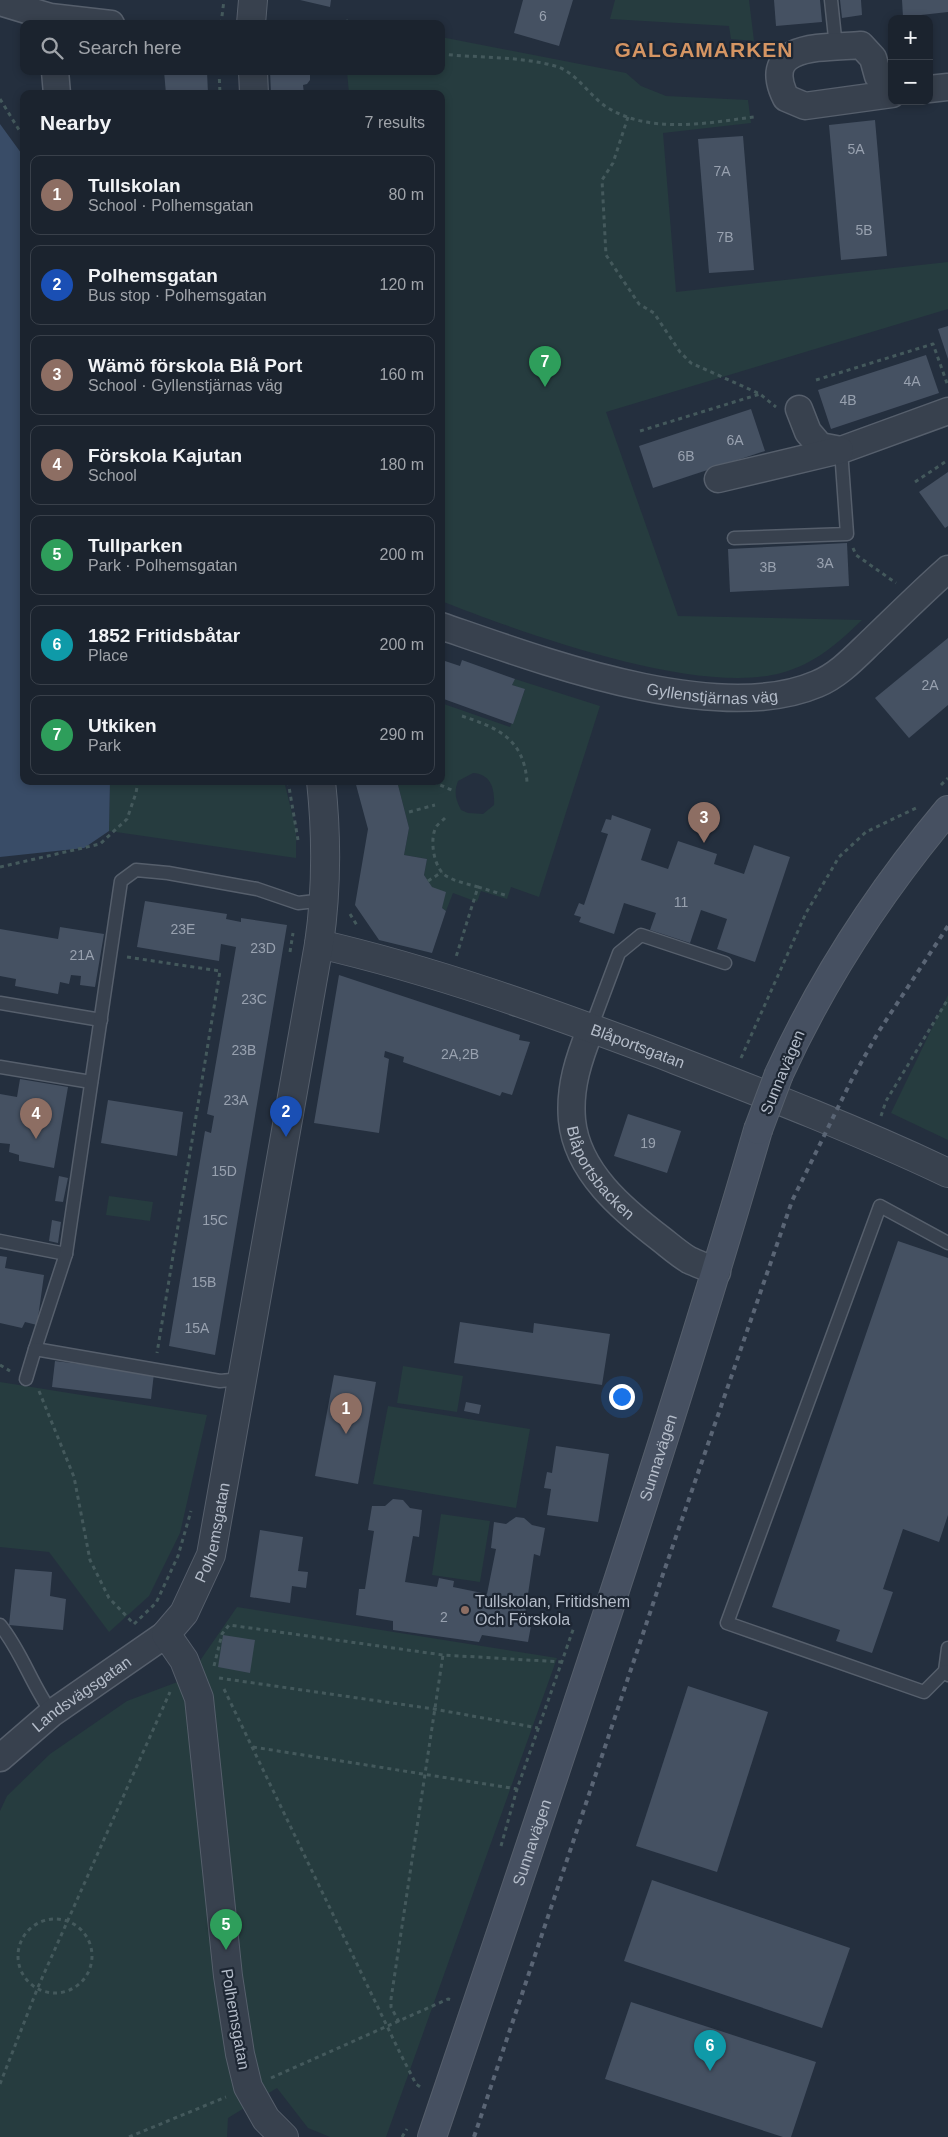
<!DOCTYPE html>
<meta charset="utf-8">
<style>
:root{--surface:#1b232e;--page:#282f3a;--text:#f1f3f6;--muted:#a0a4aa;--line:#39404a;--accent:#b45309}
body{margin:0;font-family:Helvetica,sans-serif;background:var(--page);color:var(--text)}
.controls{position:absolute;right:15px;top:15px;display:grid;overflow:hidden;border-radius:10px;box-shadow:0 2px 8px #0003}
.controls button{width:45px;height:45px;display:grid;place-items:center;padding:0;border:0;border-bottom:1px solid var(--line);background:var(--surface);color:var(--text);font:25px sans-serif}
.you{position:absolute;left:621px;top:1396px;width:18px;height:18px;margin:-12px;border:4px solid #fff;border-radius:50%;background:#1a73e8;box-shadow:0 0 0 8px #1a73e833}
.badge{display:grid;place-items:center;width:32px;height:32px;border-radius:50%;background:var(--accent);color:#fff;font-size:16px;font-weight:700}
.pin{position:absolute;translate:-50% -41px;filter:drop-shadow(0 1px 2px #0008)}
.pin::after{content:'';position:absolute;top:26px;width:18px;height:15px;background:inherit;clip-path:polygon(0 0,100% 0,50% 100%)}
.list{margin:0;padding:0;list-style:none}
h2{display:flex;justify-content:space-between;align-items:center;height:65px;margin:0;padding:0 20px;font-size:21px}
h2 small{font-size:16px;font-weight:400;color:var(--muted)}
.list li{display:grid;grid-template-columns:32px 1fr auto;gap:15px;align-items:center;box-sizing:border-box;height:80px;margin:0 10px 10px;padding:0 10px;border:1px solid var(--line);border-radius:10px}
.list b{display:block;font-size:19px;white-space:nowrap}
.list p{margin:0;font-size:16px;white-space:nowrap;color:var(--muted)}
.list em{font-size:16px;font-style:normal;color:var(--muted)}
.icon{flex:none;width:28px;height:28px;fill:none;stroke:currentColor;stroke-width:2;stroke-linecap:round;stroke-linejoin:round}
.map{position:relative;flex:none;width:948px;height:2137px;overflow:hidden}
.search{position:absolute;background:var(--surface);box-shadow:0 2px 8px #0003;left:20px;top:20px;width:425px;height:55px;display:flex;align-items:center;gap:12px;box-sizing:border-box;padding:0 18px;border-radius:10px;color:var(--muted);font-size:19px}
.panel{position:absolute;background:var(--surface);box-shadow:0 2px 8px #0003;left:20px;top:90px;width:425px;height:695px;border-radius:10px}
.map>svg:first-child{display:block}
.green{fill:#263c3f;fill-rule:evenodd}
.water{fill:#394c67}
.building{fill:#455162}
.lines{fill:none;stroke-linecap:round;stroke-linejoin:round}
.service-casing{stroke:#565f6c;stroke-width:15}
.minor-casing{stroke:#565f6c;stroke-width:29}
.tertiary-casing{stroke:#565f6c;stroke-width:30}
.secondary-casing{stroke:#565f6c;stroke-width:30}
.path{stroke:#44595c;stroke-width:3;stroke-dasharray:4 4;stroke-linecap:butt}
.service{stroke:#38414e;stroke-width:12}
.minor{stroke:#38414e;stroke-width:26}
.tertiary{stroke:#38414e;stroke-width:28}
.secondary{stroke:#465061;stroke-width:28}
.rail{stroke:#5a6575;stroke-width:4;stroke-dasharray:5 5;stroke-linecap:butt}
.secondary-bridge-casing{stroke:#565f6c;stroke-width:30;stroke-linecap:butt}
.secondary-bridge{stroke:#465061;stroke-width:28}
.education-dot{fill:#8d6e63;stroke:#1d2633;stroke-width:2}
.labels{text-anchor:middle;stroke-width:4.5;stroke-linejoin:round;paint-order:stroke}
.number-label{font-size:14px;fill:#98a1af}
.street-label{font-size:16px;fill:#b4bcc9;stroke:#1d2633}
.poi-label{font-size:16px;fill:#b4bcc9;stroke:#1d2633;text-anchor:start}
.district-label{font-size:21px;font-weight:bold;letter-spacing:1px;fill:#d59563;stroke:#1d2633}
</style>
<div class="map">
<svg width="948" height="2137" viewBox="0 0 948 2137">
<rect width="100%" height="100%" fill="#242f3e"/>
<g class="green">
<path d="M615 0H749L754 41 731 39 729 26 610 19Z"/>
<path d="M441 37 626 73 641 86 666 96 748 100 751 123 663 133 676 292 948 262V309L606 412 678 616 862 620C838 643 815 664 781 673 697 696 523 633 441 601V94H349L347 71H441Z"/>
<path d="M515 679 600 706 539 897 511 887 507 899 481 891 477 902 453 893 446 911 442 908 424 875 427 859 404 855 409 828 397 781H441V703L510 727 525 690 512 685ZM473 773C491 774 495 789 494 805L483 814 468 813 461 810C455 798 454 792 458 781Z"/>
<path d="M110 781H284L296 829V858L109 831Z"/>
<path d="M948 995V1140L891 1113Z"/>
<path d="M109 1196 153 1202 150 1221 106 1215Z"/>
<path d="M403 1366 463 1376 457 1412 397 1403Z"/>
<path d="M0 1382 207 1415 180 1533 149 1596 109 1632 49 1552 0 1547Z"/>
<path d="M388 1406 530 1429 516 1508 373 1484Z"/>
<path d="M441 1514 490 1521 480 1582 432 1575Z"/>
<path d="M237 1607 557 1658 386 2137H330L308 2128 277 2088 228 2118 227 2137H0V1811L7 1796 50 1754 127 1701 188 1678Z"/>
</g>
<path class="water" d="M0 124 24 157V781H110L109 831 84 848 0 857Z"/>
<g class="building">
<path d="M300 0H331L330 7Z"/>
<path d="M523 0H573L559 46 514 33Z"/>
<path d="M774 0H820L822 22 776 26Z"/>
<path d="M840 0H861L862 15 842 18Z"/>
<path d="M902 0H948V12L903 17Z"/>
<path d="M164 71H207L208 94H166Z"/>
<path d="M270 71H306L310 75V80L307 84 303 85 304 94H271Z"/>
<path d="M875 120 887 256 841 260 829 125Z"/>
<path d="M743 136 754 270 709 273 698 139Z"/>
<path d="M948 326V359L938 329Z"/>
<path d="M926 355 939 393 831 429 818 390Z"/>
<path d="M751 409 765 451 653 488 639 446Z"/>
<path d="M948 472V526L945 528 919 492Z"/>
<path d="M847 543 849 586 730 592 728 549Z"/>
<path d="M948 638V705L909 738 875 698Z"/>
<path d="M462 660 515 679 512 685 525 689 513 724 441 698V673L445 661 460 666Z"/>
<path d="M355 781H397L409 828 404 855 427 859 424 875 432 887 446 892 442 908 446 911 432 953 379 940 355 905 368 829Z"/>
<path d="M612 815 651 829 641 860 668 869 678 841 717 854 714 864 744 874 754 845 790 857 755 962 717 949 727 919 701 910 690 943 650 930 656 913 624 903 614 934 579 922 581 917 574 915 579 903 584 905 608 834 601 832 606 819 611 820Z"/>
<path d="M145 901 227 914 226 919 241 922V918L287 925 215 1355 169 1346 205 1131 211 1133 214 1116 207 1114 236 947 221 944 219 961 137 947Z"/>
<path d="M60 927 104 934 95 987 80 985 81 976 71 975 69 984 60 982 58 994 15 986 16 979 0 976V929L58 939Z"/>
<path d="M339 975 520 1035 519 1040 530 1042 512 1095 502 1092 500 1096 403 1062 404 1057 385 1051 384 1057 389 1059 379 1133 314 1123Z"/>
<path d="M20 1079 68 1087 54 1168 19 1161V1155L9 1152 10 1144 0 1143V1094L17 1097Z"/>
<path d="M108 1100 183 1112 177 1156 101 1143Z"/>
<path d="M628 1114 681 1131 667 1173 614 1156Z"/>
<path d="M59 1176 68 1178 63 1202 55 1201Z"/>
<path d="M52 1220 61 1222 58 1243 49 1241Z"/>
<path d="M898 1241 948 1258V1515L939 1542 903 1529 883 1589 893 1592 872 1653 836 1641 840 1630 772 1607Z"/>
<path d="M0 1256 7 1257 5 1268 44 1275 37 1325 25 1322 22 1328 0 1323Z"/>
<path d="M460 1322 533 1333 534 1323 610 1334 602 1385 454 1363Z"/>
<path d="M55 1361 154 1373 151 1399 52 1387Z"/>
<path d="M334 1375 376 1382 358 1484 315 1476Z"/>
<path d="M466 1402 481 1405 479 1414 464 1411Z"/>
<path d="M556 1446 609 1454 598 1522 547 1515 551 1489 544 1488 547 1472 552 1473Z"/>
<path d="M393 1499 403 1500 410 1508 422 1510 419 1537 413 1536 405 1582 437 1587 439 1578 454 1581 453 1587 487 1594 496 1549 491 1548 494 1522 506 1524 516 1517 524 1518 532 1525 545 1528 540 1556 534 1554 525 1614 533 1615 528 1642 482 1635 479 1642 393 1630V1621L356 1615 359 1589H365L374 1531 368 1530 372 1506H385Z"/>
<path d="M260 1530 303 1537 298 1571 308 1572 306 1588 292 1586 290 1603 250 1597Z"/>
<path d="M15 1569 52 1572 50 1596 66 1599 63 1630 9 1625Z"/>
<path d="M223 1635 255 1640 250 1673 218 1667Z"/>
<path d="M688 1686 768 1712 717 1872 636 1846Z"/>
<path d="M652 1880 850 1948 822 2028 624 1961Z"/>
<path d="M631 2002 816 2062 791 2137H783L605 2079Z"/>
</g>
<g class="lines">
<g class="service-casing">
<g id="service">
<path d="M831 0 836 47"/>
<path d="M734 538 847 534 841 450"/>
<path d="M0 1003 101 1020"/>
<path d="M591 1028 619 953 641 935 725 963"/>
<path d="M0 1067 91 1082"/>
<path d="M0 1241 66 1254"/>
<path d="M35 1349 66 1254 121 881 136 870 168 873 257 889 298 903 325 900"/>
<path d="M26 1379 35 1349 220 1381 242 1379"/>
<path d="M0 1625C22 1652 32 1686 52 1713"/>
<path d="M948 1648 945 1671 948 1675"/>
<path d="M945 1671 924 1692 727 1623 880 1206 948 1243"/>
</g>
</g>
<g class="minor-casing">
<g id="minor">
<path d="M0 2 50 17 111 24"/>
<path d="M55 71 57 94"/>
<path d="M929 89 948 87"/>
<path d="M892 93 878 76 873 58 861 45C826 48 758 42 786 98L805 106 892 94"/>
<path d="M799 409 808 432 820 446 841 450 948 411"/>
<path d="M718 479 840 450"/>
<path id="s1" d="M441 626C540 660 717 727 817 684 839 675 856 656 873 640 898 616 922 592 948 569"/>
<path id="s2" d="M591 1028C579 1058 569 1087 572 1120 577 1172 623 1210 661 1239 670 1246 679 1254 689 1260 698 1264 708 1268 717 1272"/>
<path id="s3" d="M0 1758 52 1713 166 1634"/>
</g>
</g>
<g class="tertiary-casing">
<g id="tertiary">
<path d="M251 24 253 0"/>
<path d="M253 71 254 94"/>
<path id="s4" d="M319 944C436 971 546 1011 658 1053 756 1091 853 1128 948 1173"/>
<path id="s5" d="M284 2137 266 2119 248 2087 240 2054 228 1976 199 1698 184 1660 166 1634 184 1613 211 1555 319 944C327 889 327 837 321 781"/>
</g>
</g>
<g class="secondary-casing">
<g id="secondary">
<path d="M779 1074C824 976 879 892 948 810"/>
<path id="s6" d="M432 2137C545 1803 659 1469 758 1130"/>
</g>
</g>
<g class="path">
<path d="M346 20 348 24"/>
<path d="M221 24 224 0"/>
<path d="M441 54C478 58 519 56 555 66 575 71 589 95 605 106 649 135 706 123 754 117"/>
<path d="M219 71 220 94"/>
<path d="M0 99 24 138"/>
<path d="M628 117 613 163 602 180 606 255 639 304 654 313 680 352 691 363 760 394 776 407"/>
<path d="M816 380 933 344 948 386"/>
<path d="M640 431 760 394"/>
<path d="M915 482 948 460"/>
<path d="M853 548 856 555 896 583"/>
<path d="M462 716C498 728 524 739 527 782"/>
<path d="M441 762 444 765"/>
<path d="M288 781 298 840"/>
<path d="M433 782 454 791"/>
<path d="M941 785 948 778"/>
<path d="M409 812 435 805"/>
<path d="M445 818C442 821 438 824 436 827 429 840 434 871 448 877 457 882 468 884 478 887L456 957"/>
<path d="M0 867 100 844 127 819 136 793 138 781"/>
<path d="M428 881 442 872"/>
<path d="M478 887 508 896"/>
<path d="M350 914 358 927"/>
<path d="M290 952 293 933"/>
<path d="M127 957 220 971 157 1353"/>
<path d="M741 1058 806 913 839 857 866 832 916 808"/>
<path d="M881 1116 886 1101 948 999"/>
<path d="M0 1365 10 1371"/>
<path d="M39 1391 74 1477 90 1560 109 1598 134 1624"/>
<path d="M134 1624 156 1603 178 1556 191 1511"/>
<path d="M214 1666 222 1634 229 1625 443 1655 562 1662"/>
<path d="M219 1678 434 1709 538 1728"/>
<path d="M224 1689 400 2053 416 2084 422 2088"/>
<path d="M253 1747 517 1789"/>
<path d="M501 1846 517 1789 574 1627"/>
<circle cx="55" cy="1956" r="37"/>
<path d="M399 2022 391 2007V1999L443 1655"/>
<path d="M271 2078 448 1999 452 2000"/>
<path d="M0 2084 38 1987 170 1692"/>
<path d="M129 2137 226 2097"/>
<path d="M402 2137 407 2129"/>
</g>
<use href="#service" class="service"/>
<use href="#minor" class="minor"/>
<use href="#tertiary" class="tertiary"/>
<use href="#secondary" class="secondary"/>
<path class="rail" d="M474 2137 661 1580 792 1201 853 1077 879 1031 948 926"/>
<g class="secondary-bridge-casing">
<path id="secondary-bridge" d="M758 1130 779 1074"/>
</g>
<use href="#secondary-bridge" class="secondary-bridge"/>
</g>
<circle class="education-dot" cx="465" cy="1610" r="5"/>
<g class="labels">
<g class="number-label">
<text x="543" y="21">6</text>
<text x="856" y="154">5A</text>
<text x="722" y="176">7A</text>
<text x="864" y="235">5B</text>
<text x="725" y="242">7B</text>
<text x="912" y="386">4A</text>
<text x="848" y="405">4B</text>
<text x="735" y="445">6A</text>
<text x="686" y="461">6B</text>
<text x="825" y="568">3A</text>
<text x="768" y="572">3B</text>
<text x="930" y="690">2A</text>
<text x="681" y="907">11</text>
<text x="183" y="934">23E</text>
<text x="263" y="953">23D</text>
<text x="82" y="960">21A</text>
<text x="254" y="1004">23C</text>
<text x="244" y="1055">23B</text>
<text x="460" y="1059">2A,2B</text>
<text x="236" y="1105">23A</text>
<text x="648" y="1148">19</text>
<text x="224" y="1176">15D</text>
<text x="215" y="1225">15C</text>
<text x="204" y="1287">15B</text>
<text x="197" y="1333">15A</text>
<text x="444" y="1622">2</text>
</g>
<g class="street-label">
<text dy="6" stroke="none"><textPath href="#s1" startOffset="281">Gyllenstjärnas väg</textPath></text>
<text dy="6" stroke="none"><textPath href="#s4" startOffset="335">Blåportsgatan</textPath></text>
<text transform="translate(782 1072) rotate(-67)" y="6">Sunnavägen</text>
<text dy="6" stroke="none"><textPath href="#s2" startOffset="156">Blåportsbacken</textPath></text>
<text dy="6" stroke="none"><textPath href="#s6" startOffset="716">Sunnavägen</textPath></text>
<text dy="6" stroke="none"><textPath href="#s5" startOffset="641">Polhemsgatan</textPath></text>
<text dy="6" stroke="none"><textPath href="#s3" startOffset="104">Landsvägsgatan</textPath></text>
<text dy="6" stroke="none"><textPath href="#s6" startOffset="311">Sunnavägen</textPath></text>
<text transform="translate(236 2019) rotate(80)" y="6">Polhemsgatan</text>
</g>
<g class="poi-label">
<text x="475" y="1607">Tullskolan, Fritidshem<tspan x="475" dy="18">Och Förskola</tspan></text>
</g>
<g class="district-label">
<text x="704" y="57">GALGAMARKEN</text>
</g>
</g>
</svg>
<div class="controls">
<button>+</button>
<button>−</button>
</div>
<div class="you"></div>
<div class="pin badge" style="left:346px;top:1434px;background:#8d6e63">1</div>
<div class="pin badge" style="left:286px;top:1137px;background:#1a4fb4">2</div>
<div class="pin badge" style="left:704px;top:843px;background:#8d6e63">3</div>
<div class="pin badge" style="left:36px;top:1139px;background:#8d6e63">4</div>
<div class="pin badge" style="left:226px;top:1950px;background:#2e9e5b">5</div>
<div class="pin badge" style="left:710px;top:2071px;background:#0f9aa8">6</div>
<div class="pin badge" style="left:545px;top:387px;background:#2e9e5b">7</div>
<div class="search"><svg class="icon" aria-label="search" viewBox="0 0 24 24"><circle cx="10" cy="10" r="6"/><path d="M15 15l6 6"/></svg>Search here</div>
<section class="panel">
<h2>Nearby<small>7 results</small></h2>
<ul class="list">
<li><span class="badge" style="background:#8d6e63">1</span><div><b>Tullskolan</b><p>School · Polhemsgatan</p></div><em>80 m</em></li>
<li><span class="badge" style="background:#1a4fb4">2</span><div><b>Polhemsgatan</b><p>Bus stop · Polhemsgatan</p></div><em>120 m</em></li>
<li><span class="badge" style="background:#8d6e63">3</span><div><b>Wämö förskola Blå Port</b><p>School · Gyllenstjärnas väg</p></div><em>160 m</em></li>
<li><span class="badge" style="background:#8d6e63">4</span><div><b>Förskola Kajutan</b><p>School</p></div><em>180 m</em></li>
<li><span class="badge" style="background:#2e9e5b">5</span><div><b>Tullparken</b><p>Park · Polhemsgatan</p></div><em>200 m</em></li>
<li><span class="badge" style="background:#0f9aa8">6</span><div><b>1852 Fritidsbåtar</b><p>Place</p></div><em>200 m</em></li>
<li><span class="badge" style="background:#2e9e5b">7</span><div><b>Utkiken</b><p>Park</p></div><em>290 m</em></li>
</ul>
</section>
</div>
